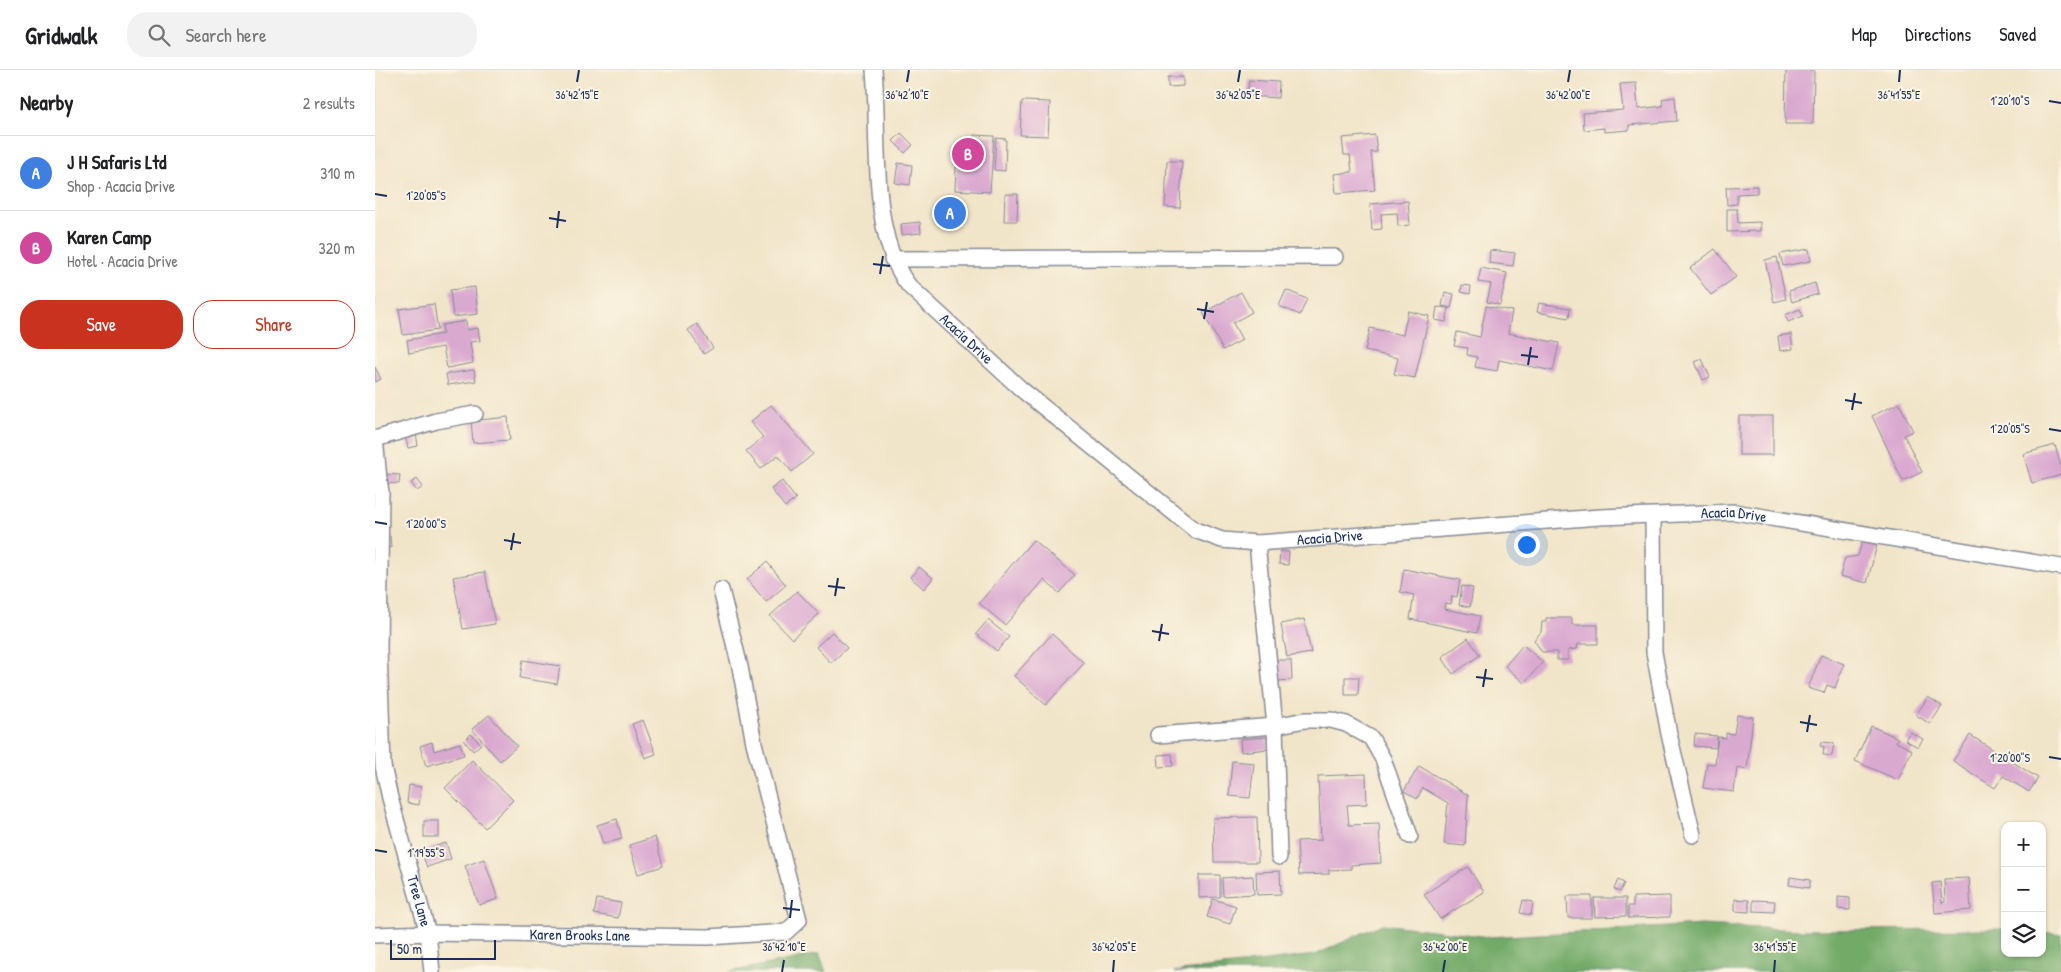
<!DOCTYPE html>
<meta charset="utf-8">
<style>
:root{--surface:#fff;--page:#f2f2f2;--text:#202124;--muted:#757577;--line:#e0e0e0;--accent:#c8321e}
body{margin:0;font-family:"Patrick Hand",sans-serif;background:var(--page);color:var(--text)}
.controls{position:absolute;right:15px;bottom:15px;display:grid;overflow:hidden;border-radius:10px;box-shadow:0 1px 4px #0004}
.controls button{width:45px;height:45px;display:grid;place-items:center;padding:0;border:0;border-bottom:1px solid var(--line);background:var(--surface);color:var(--text);font:25px sans-serif}
.scale{position:absolute;left:15px;bottom:12px;width:106px;box-sizing:border-box;padding-left:5px;border:2px solid #1b2f5e;border-top:0;font-size:14px;line-height:18px;white-space:nowrap;color:#1b2f5e;-webkit-text-stroke:4px #fcf5e5;paint-order:stroke}
.you{position:absolute;left:1151px;top:474px;width:18px;height:18px;margin:-12px;border:4px solid #fff;border-radius:50%;background:#1a73e8;box-shadow:0 0 0 8px #1a73e833}
.badge{display:grid;place-items:center;width:32px;height:32px;border-radius:50%;background:var(--accent);color:#fff;font-size:16px;font-weight:700}
.pin{position:absolute;translate:-50% -50%;border:2px solid #fff;box-shadow:0 1px 5px #0006}
.list{margin:0;padding:0;list-style:none}
h2{display:flex;justify-content:space-between;align-items:center;height:65px;margin:0;padding:0 20px;font-size:21px}
h2 small{font-size:16px;font-weight:400;color:var(--muted)}
.list li{display:grid;grid-template-columns:32px 1fr auto;gap:15px;align-items:center;box-sizing:border-box;height:75px;padding:0 20px;border-top:1px solid var(--line)}
.list b{display:block;font-size:19px;white-space:nowrap}
.list p{margin:0;font-size:16px;white-space:nowrap;color:var(--muted)}
.list em{font-size:16px;font-style:normal;color:var(--muted)}
.actions{display:flex;gap:10px;padding:15px 20px}
.actions a{flex:1;padding:11px 0;border:1px solid var(--accent);border-radius:20px;text-align:center;font-size:18px;color:var(--accent)}
.actions .main{background:var(--accent);color:#fff}
.icon{flex:none;width:28px;height:28px;fill:none;stroke:currentColor;stroke-width:2;stroke-linecap:round;stroke-linejoin:round}
.map{position:relative;flex:none;width:1686px;height:902px;overflow:hidden}
header{display:flex;align-items:center;gap:30px;box-sizing:border-box;height:70px;padding:0 25px;background:var(--surface);border-bottom:1px solid var(--line)}
header strong{font-size:24px}
nav{display:flex;gap:28px;margin-inline-start:auto;font-size:18px}
.search{width:350px;height:45px;background:var(--page);display:flex;align-items:center;gap:12px;box-sizing:border-box;padding:0 18px;border-radius:20px;color:var(--muted);font-size:19px}
main{display:flex}
aside{flex:1;background:var(--surface)}
.map>svg:first-child{display:block}
.forest{fill:#72aa68;stroke:#466c63}
.building{fill:#daa9d0}
.lines{fill:none;stroke-linecap:round;stroke-linejoin:round}
.minor-casing{stroke:#868a94;stroke-width:18}
.minor{stroke:#fff;stroke-width:15}
.ticks{fill:none;stroke:#1b2f5e;stroke-width:2}
.labels{text-anchor:middle;stroke-width:4;stroke-linejoin:round;paint-order:stroke}
.street-label{font-size:15px;fill:#1b2f5e;stroke:#fcf5e5}
.ticks-label{font-size:12px;text-anchor:middle;fill:#1b2f5e;stroke:#fcf5e5;stroke-width:4;stroke-linejoin:round;paint-order:stroke}
</style>
<header>
<strong>Gridwalk</strong>
<div class="search"><svg class="icon" aria-label="search" viewBox="0 0 24 24"><circle cx="10" cy="10" r="6"/><path d="M15 15l6 6"/></svg>Search here</div>
<nav><a>Map</a><a>Directions</a><a>Saved</a></nav>
</header>
<main>
<aside>
<h2>Nearby<small>2 results</small></h2>
<ul class="list">
<li><span class="badge" style="background:#3f7fe0">A</span><div><b>J H Safaris Ltd</b><p>Shop · Acacia Drive</p></div><em>310 m</em></li>
<li><span class="badge" style="background:#d1479c">B</span><div><b>Karen Camp</b><p>Hotel · Acacia Drive</p></div><em>320 m</em></li>
</ul>
<div class="actions"><a class="main">Save</a><a>Share</a></div>
</aside>
<div class="map">
<svg width="1686" height="902" viewBox="0 0 1686 902">
<rect width="100%" height="100%" fill="#fcf5e5"/>
<filter id="ink" filterUnits="userSpaceOnUse"><feTurbulence type="fractalNoise" baseFrequency=".02" numOctaves="2"/><feDisplacementMap in="SourceGraphic" scale="10" xChannelSelector="R" yChannelSelector="G"/><feConvolveMatrix kernelMatrix="1 2 1 2 8 2 1 2 1" color-interpolation-filters="sRGB"/></filter>
<filter id="wash" filterUnits="userSpaceOnUse"><feTurbulence type="fractalNoise" baseFrequency=".0096" numOctaves="4" result="noise"/><feDisplacementMap in="SourceGraphic" scale="20" xChannelSelector="R" yChannelSelector="G"/><feGaussianBlur stdDeviation="1.12" result="paint"/><feColorMatrix in="noise" values="0 0 0 0 0 0 0 0 0 0 0 0 0 0 0 0 0 1.4 0 .05"/><feComposite in="paint" operator="in"/></filter>
<g filter="url(#wash)">
<rect width="100%" height="100%" fill="#f1e5c9"/>
<g class="forest">
<path d="M1007 854 1114 867 1327 855 1425 860 1630 859V883H1667V862L1686 864V902H799L940 885Z"/>
<path d="M444 884 451 902H354Z"/>
</g>
<g id="blocks">
<g class="building">
<path d="M1411 0H1439L1438 54H1410Z"/>
<path d="M793 7H808V16L793 17Z"/>
<path d="M874 10 904 12 903 28 872 26Z"/>
<path d="M1261 13 1263 39 1288 36 1287 29 1300 27 1302 51 1254 55V60L1229 62V58L1209 60 1208 43 1248 40 1245 14Z"/>
<path d="M647 31 675 32 673 66 645 65Z"/>
<path d="M526 63 538 75 530 83 518 71Z"/>
<path d="M599 65 619 66 615 122 580 120 581 97 596 98Z"/>
<path d="M1000 65 1002 82H996L1000 120 961 123 959 104 977 102 975 85H969L967 68Z"/>
<path d="M621 68 631 69 630 101 619 100Z"/>
<path d="M792 91H807L805 138 790 137Z"/>
<path d="M523 93 537 95 535 115 520 113Z"/>
<path d="M1382 116V123L1362 124V134L1352 135 1351 117Z"/>
<path d="M630 124H643L642 151H629Z"/>
<path d="M1033 131 1035 155 1023 156 1022 143 1006 144 1007 159 997 160 995 134Z"/>
<path d="M1352 139H1362L1363 153 1385 152V161L1352 162Z"/>
<path d="M545 152 546 163 527 165 526 154Z"/>
<path d="M1340 179 1361 207 1336 225 1315 198Z"/>
<path d="M1434 179 1436 191 1408 196 1405 184Z"/>
<path d="M1115 180 1140 183 1138 196 1114 193Z"/>
<path d="M1402 187 1411 229 1399 232 1390 190Z"/>
<path d="M1106 198 1132 203 1125 235 1112 232 1116 214 1103 212Z"/>
<path d="M1440 213 1443 224 1417 232 1414 221Z"/>
<path d="M1087 215 1096 216 1095 224 1086 222Z"/>
<path d="M100 217 103 244 78 247 75 220Z"/>
<path d="M911 220 932 229 925 245 904 236Z"/>
<path d="M866 222 877 242 858 253 867 270 848 280 828 243Z"/>
<path d="M1070 222 1079 224 1076 238 1067 236Z"/>
<path d="M1164 233 1195 238 1194 248 1162 242Z"/>
<path d="M59 234 63 260 28 265 24 239Z"/>
<path d="M1111 236 1137 241 1133 263 1184 273 1178 301 1124 290 1122 301 1100 297 1102 287 1092 285 1093 278 1079 276 1082 262 1105 267Z"/>
<path d="M1062 237 1074 238 1071 252 1060 250Z"/>
<path d="M1425 239 1428 246 1413 252 1410 245Z"/>
<path d="M1033 241 1054 246 1040 308 1019 304 1023 288 990 281 995 258 1028 265Z"/>
<path d="M91 251 92 260 103 258 105 271 95 272 98 293 72 298 68 277 34 283 32 270 68 264 67 255Z"/>
<path d="M322 254 338 278 329 284 313 260Z"/>
<path d="M1416 264 1418 279 1405 281 1403 266Z"/>
<path d="M1327 289 1335 307 1328 310 1320 292Z"/>
<path d="M0 297 6 309 0 312Z"/>
<path d="M99 300 101 311 73 315 71 304Z"/>
<path d="M1524 333 1538 361 1529 365 1547 402 1528 411 1497 346Z"/>
<path d="M396 335 438 384 417 402 403 385 386 399 371 381 388 367 375 352Z"/>
<rect x="1364" y="346" width="34" height="39"/>
<path d="M133 347 135 370 98 373 96 351Z"/>
<path d="M41 363 43 376 33 378 30 365Z"/>
<path d="M1680 375 1686 397V405L1657 413 1648 384Z"/>
<path d="M8 404 25 405 24 414 8 413Z"/>
<path d="M42 409 48 417 42 421 36 413Z"/>
<path d="M407 411 421 429 410 437 396 419Z"/>
<path d="M15 466 16 478H10L9 467Z"/>
<path d="M658 470 700 505 684 523 669 510 630 555 604 533Z"/>
<path d="M1487 471 1502 475 1492 513 1465 506 1470 488 1483 486Z"/>
<path d="M905 481 914 482 913 495 904 494Z"/>
<path d="M392 492 411 515 391 532 372 509Z"/>
<path d="M544 497 558 508 549 519 535 507Z"/>
<path d="M1029 499 1085 510 1082 527 1077 526 1076 534 1070 533 1069 539 1105 546 1102 563 1035 549 1039 525 1025 522Z"/>
<path d="M110 502 120 554 88 559 78 507Z"/>
<path d="M1087 516 1098 518 1095 537 1084 535Z"/>
<path d="M422 521 444 544 417 569 395 546Z"/>
<path d="M1171 548H1197V555H1223V574H1203L1202 579 1193 580V590H1182V582H1167L1159 570 1166 562 1167 552H1171Z"/>
<path d="M929 549 936 583 912 587 906 554Z"/>
<path d="M613 550 634 567 622 581 601 564Z"/>
<path d="M457 562 472 578 456 593 441 577Z"/>
<path d="M677 564 709 593 671 635 639 606Z"/>
<path d="M1093 568 1105 585 1078 604 1067 587Z"/>
<path d="M1148 575 1168 592 1149 613 1130 596Z"/>
<path d="M1446 585 1469 594 1460 618 1452 615 1449 623 1433 618Z"/>
<path d="M148 590 185 596 182 614 145 608Z"/>
<path d="M902 590H916L917 610 903 611Z"/>
<path d="M970 607H984L983 625H970Z"/>
<path d="M1553 627 1567 636 1555 654 1541 645Z"/>
<path d="M114 645 142 676 125 691 97 659Z"/>
<path d="M1362 645 1378 647 1372 700 1362 698 1359 722 1328 718 1332 693 1340 694 1343 667 1351 668V663L1359 664Z"/>
<path d="M268 650 281 684 270 688 257 654Z"/>
<path d="M1496 656 1523 668 1521 672 1537 680 1523 710 1480 691Z"/>
<path d="M1535 662 1548 669 1543 677 1530 670Z"/>
<path d="M96 664 106 674 98 681 89 671Z"/>
<path d="M1320 664 1342 666 1341 678 1319 676Z"/>
<path d="M1595 665 1663 708 1654 722 1628 706 1620 718 1578 691Z"/>
<path d="M892 667 893 679 866 682 865 669Z"/>
<path d="M57 672 59 681 85 673 89 685 51 696 45 676Z"/>
<path d="M1446 672 1459 673 1457 686 1448 685 1449 677 1445 676Z"/>
<path d="M797 684 798 696 784 697 783 685Z"/>
<path d="M97 690 138 730 110 758 70 718Z"/>
<path d="M857 691 879 693 875 728 854 726Z"/>
<path d="M1044 696 1093 725 1090 776 1069 774 1073 733 1048 718 1042 729 1029 721Z"/>
<path d="M991 704 992 734 972 735 974 755 1004 754 1006 793 976 795V799L954 800V804L924 805 922 771 946 770 943 706Z"/>
<path d="M34 715 46 717 44 735 32 733Z"/>
<path d="M882 747 883 792H839L838 748Z"/>
<path d="M242 749 247 769 228 774 222 755Z"/>
<rect x="49" y="751" width="15" height="16"/>
<path d="M280 767 288 796 263 804 254 775Z"/>
<path d="M71 773 76 789 52 797 46 781Z"/>
<path d="M109 789 123 829 104 835 90 796Z"/>
<path d="M1093 797 1109 822 1065 849 1049 824Z"/>
<path d="M905 801 906 824 882 825 881 802Z"/>
<path d="M824 805H845V827L824 828Z"/>
<path d="M878 806 879 824 848 826 847 808Z"/>
<path d="M1415 807 1435 810 1434 818 1414 815Z"/>
<path d="M1594 808 1596 840 1560 843 1557 813 1565 812 1567 833 1570 832 1569 809Z"/>
<path d="M1243 810 1249 813 1245 822 1239 819Z"/>
<path d="M1192 826H1217V848H1193Z"/>
<path d="M1295 826V847L1253 848V836H1258V827Z"/>
<path d="M1463 827 1475 828V840L1463 839Z"/>
<path d="M1219 828H1251V846L1220 847Z"/>
<path d="M222 829 246 833 243 848 219 844Z"/>
<path d="M838 829 861 836 855 854 832 847Z"/>
<path d="M1360 829 1374 830V842L1360 841Z"/>
<path d="M1148 830 1158 832 1156 845 1145 843Z"/>
<path d="M1378 830 1400 831 1399 842 1378 841Z"/>
</g>
</g>
</g>
<g filter="url(#ink)">
<use href="#blocks" fill-opacity="0" stroke="#868a94" stroke-width="1"/>
<g class="lines">
<g class="minor-casing">
<g id="minor">
<path id="s1" d="M499 0C505 65 493 163 534 216L646 319 820 460 847 470 882 473 1225 447 1360 442 1686 497"/>
<path d="M517 189 960 187"/>
<path d="M0 368 4 409"/>
<path d="M0 369 61 351 100 344"/>
<path id="s2" d="M0 408 4 409 6 422 4 579 8 696 15 728 53 863 57 902"/>
<path d="M1278 446 1279 582 1294 664 1318 765"/>
<path d="M882 473 900 656 904 787"/>
<path d="M783 665 900 656 930 650H956L971 654 996 668 1008 689 1035 766"/>
<path id="s3" d="M0 865 53 863 333 867 411 862 424 850 379 673 365 597 346 520"/>
</g>
</g>
<use href="#minor" class="minor"/>
</g>
</g>
<path class="ticks" d="M202 12 204 0M532 12 534 0M863 12 865 0M1193 12 1195 0M1524 12 1525 0M1674 31 1686 33M0 124 12 126M174 148 191 151M182 158 184 141M498 194 515 196M505 204 508 186M822 239 839 242M829 249 832 232M1146 285 1163 287M1153 295 1156 277M1470 330 1487 333M1477 340 1480 323M1674 359 1686 361M0 452 12 454M129 470 146 473M136 480 139 463M453 516 470 518M460 526 463 508M777 561 794 564M784 571 787 554M1101 607 1118 609M1108 617 1111 599M1425 652 1442 655M1432 662 1435 645M1674 687 1686 689M0 780 12 782M408 838 425 840M415 848 417 830M407 902 409 890M738 902 739 890M1068 902 1070 890M1399 902 1400 890"/>
<g class="labels">
<g class="street-label">
<text dy="5" stroke="none"><textPath href="#s1" startOffset="300">Acacia Drive</textPath></text>
<text dy="5" stroke="none"><textPath href="#s1" startOffset="1140">Acacia Drive</textPath></text>
<text dy="5" stroke="none"><textPath href="#s1" startOffset="735">Acacia Drive</textPath></text>
<text dy="5" stroke="none"><textPath href="#s2" startOffset="431">Tree Lane</textPath></text>
<text dy="5" stroke="none"><textPath href="#s3" startOffset="205">Karen Brooks Lane</textPath></text>
</g>
</g>
<g class="ticks-label">
<text x="202" y="29">36°42'15"E</text>
<text x="532" y="29">36°42'10"E</text>
<text x="863" y="29">36°42'05"E</text>
<text x="1193" y="29">36°42'00"E</text>
<text x="1524" y="29">36°41'55"E</text>
<text x="1635" y="35">1°20'10"S</text>
<text x="51" y="130">1°20'05"S</text>
<text x="1635" y="363">1°20'05"S</text>
<text x="51" y="458">1°20'00"S</text>
<text x="1635" y="692">1°20'00"S</text>
<text x="51" y="787">1°19'55"S</text>
<text x="409" y="881">36°42'10"E</text>
<text x="739" y="881">36°42'05"E</text>
<text x="1070" y="881">36°42'00"E</text>
<text x="1400" y="881">36°41'55"E</text>
</g>
</svg>
<div class="controls">
<button>+</button>
<button>−</button>
<button><svg class="icon" aria-label="layers" viewBox="0 0 24 24"><path d="M12 4l9 5-9 5-9-5zM3 14l9 5 9-5"/></svg></button>
</div>
<div class="scale">50 m</div>
<div class="you"></div>
<div class="pin badge" style="left:575px;top:143px;background:#3f7fe0">A</div>
<div class="pin badge" style="left:593px;top:84px;background:#d1479c">B</div>
</div>
</main>
